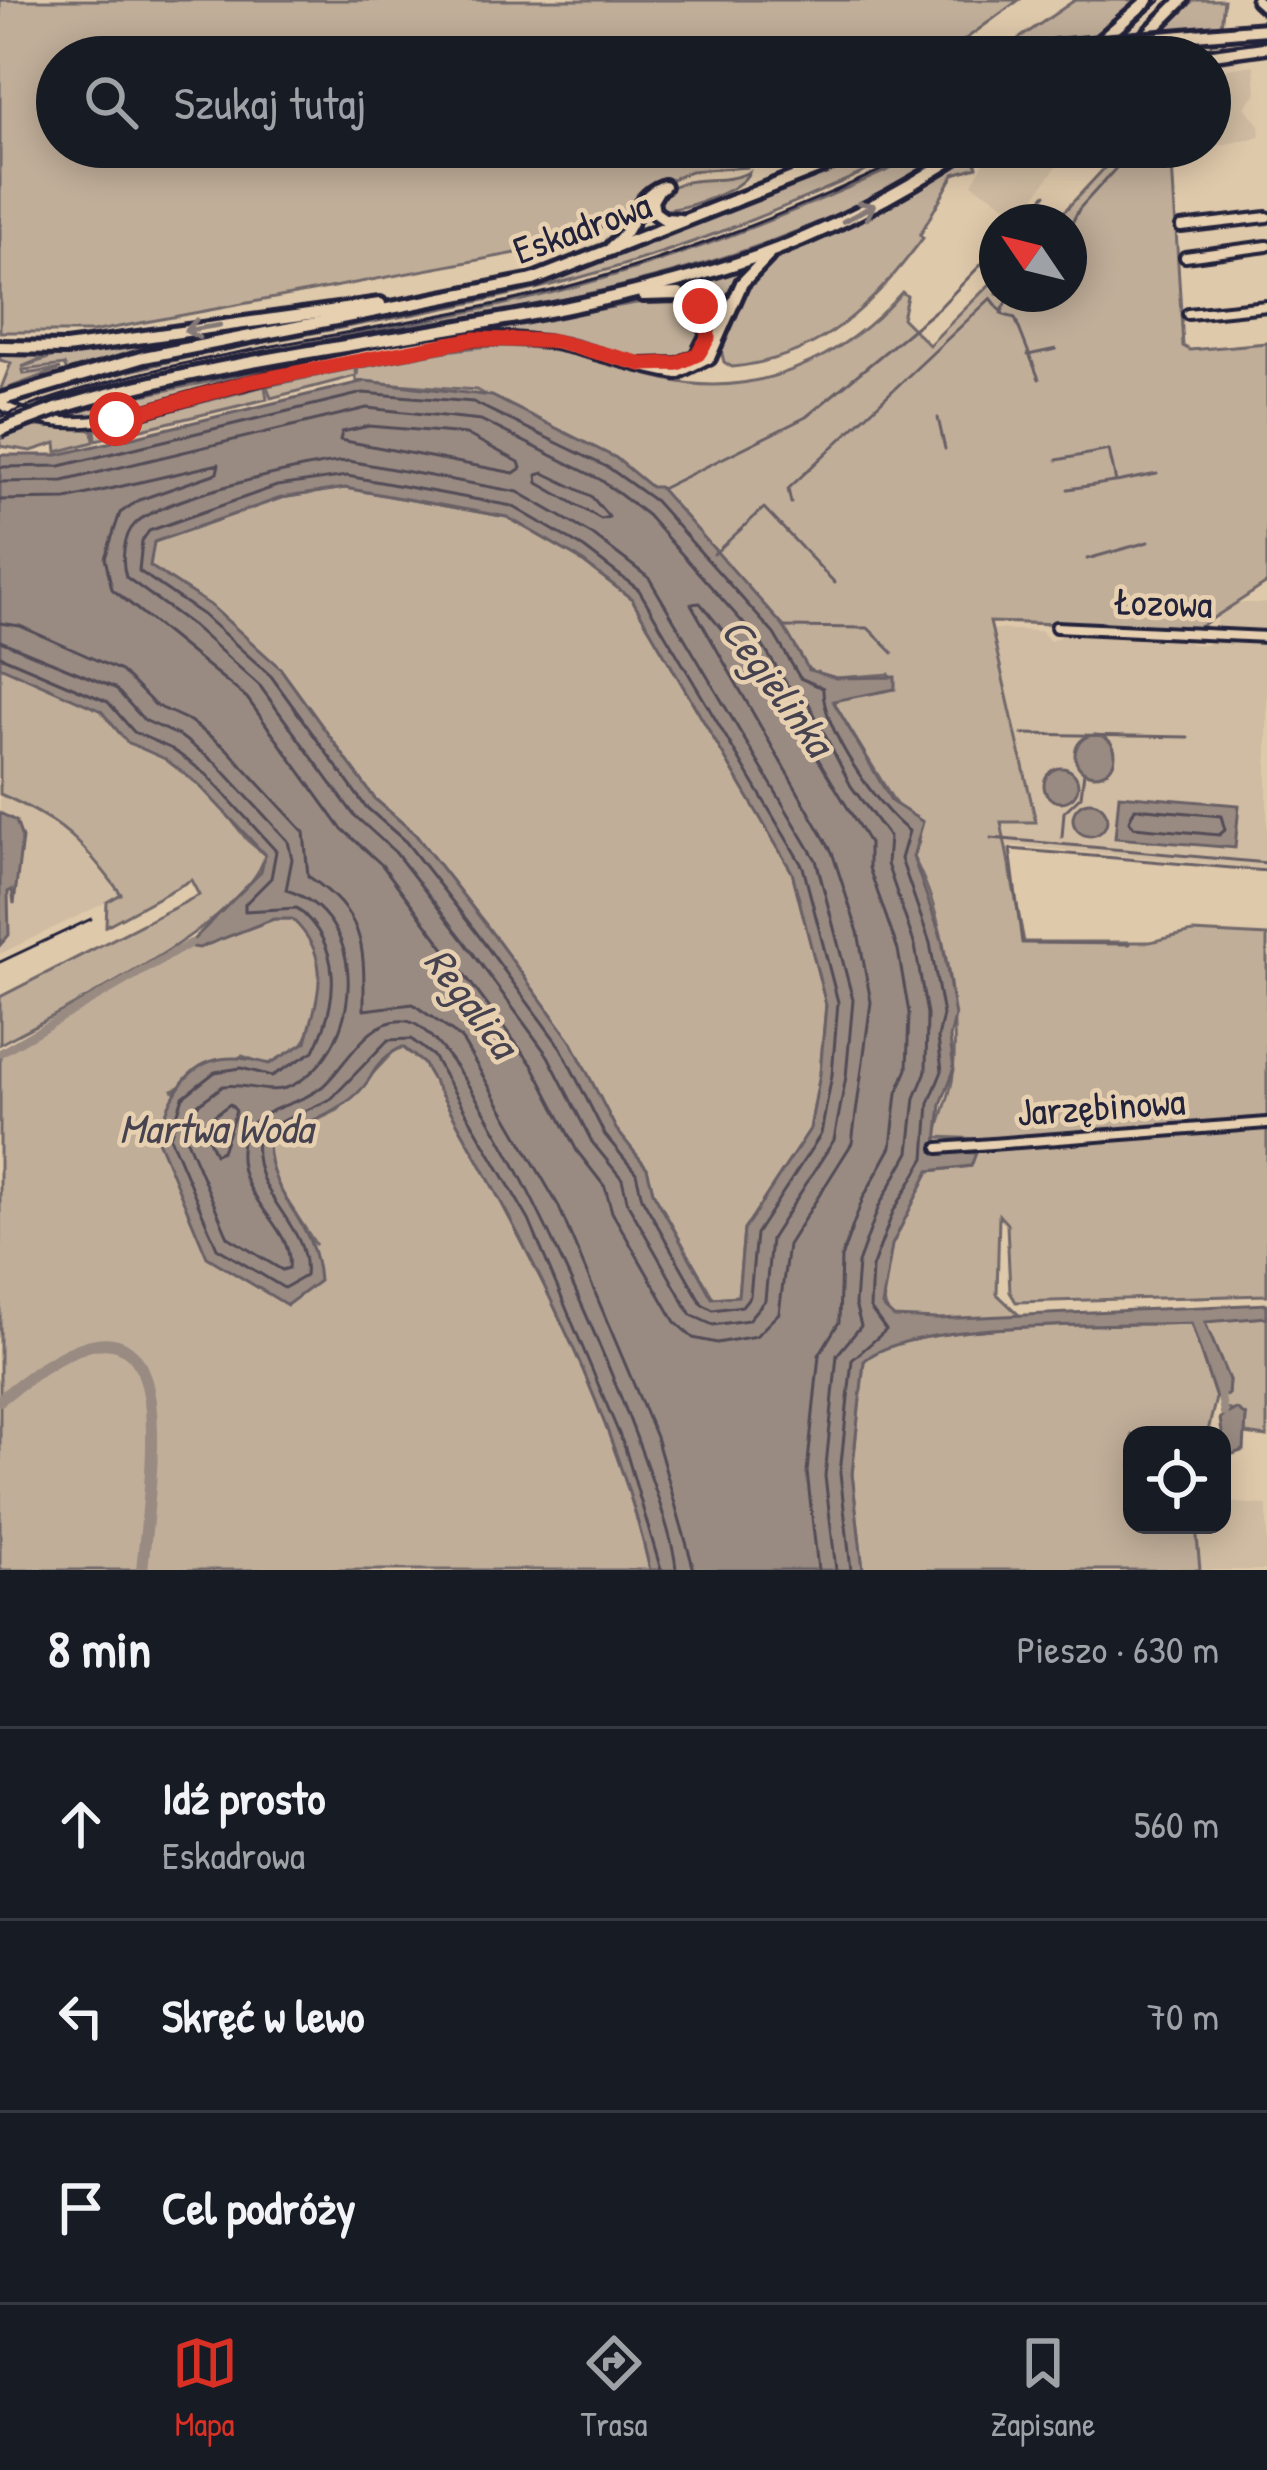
<!DOCTYPE html>
<html lang="pl">
<meta charset="utf-8">
<style>
:root{--surface:#171b24;--page:#20242c;--text:#f1f3f6;--muted:#9ea1a6;--line:#363941;--accent:#d93025}
body{margin:0;font-family:"Patrick Hand",sans-serif;background:var(--page);color:var(--text)}
.controls{position:absolute;right:36px;bottom:36px;display:grid;overflow:hidden;border-radius:24px;box-shadow:0 6px 30px #0003}
.controls button{width:108px;height:108px;display:grid;place-items:center;padding:0;border:0;border-bottom:3px solid var(--line);background:var(--surface);color:var(--text);font:60px sans-serif}
.compass{position:absolute;left:979px;top:204px;width:108px;height:108px;border-radius:50%;background:var(--surface);box-shadow:0 6px 30px #0003;rotate:305deg}
.stop{position:absolute;width:36px;height:36px;margin:-27px;border:9px solid #d93025;border-radius:50%;background:#fff}
.stop.end{background:#d93025;border-color:#fff;box-shadow:0 3px 12px #0008}
.list{margin:0;padding:0;list-style:none}
h2{display:flex;justify-content:space-between;align-items:center;height:156px;margin:0;padding:0 48px;font-size:51px}
h2 small{font-size:39px;font-weight:400;color:var(--muted)}
.list li{display:grid;grid-template-columns:78px 1fr auto;gap:36px;align-items:center;box-sizing:border-box;height:192px;padding:0 48px;border-top:3px solid var(--line)}
.list b{display:block;font-size:45px;white-space:nowrap}
.list p{margin:0;font-size:39px;white-space:nowrap;color:var(--muted)}
.list em{font-size:39px;font-style:normal;color:var(--muted)}
.icon{flex:none;width:66px;height:66px;fill:none;stroke:currentColor;stroke-width:2;stroke-linecap:round;stroke-linejoin:round}
.map{position:relative;flex:none;width:1267px;height:1570px;overflow:hidden}
.search{position:absolute;background:var(--surface);box-shadow:0 6px 30px #0003;left:36px;right:36px;top:36px;height:132px;display:flex;align-items:center;gap:30px;box-sizing:border-box;padding:0 42px;border-radius:66px;color:var(--muted);font-size:45px}
.sheet{height:732px;background:var(--surface)}
nav{display:flex;justify-content:space-around;align-items:center;box-sizing:border-box;height:168px;border-top:3px solid var(--line);background:var(--surface);font-size:33px;color:var(--muted)}
nav a{display:grid;justify-items:center;gap:6px}
nav .on{color:var(--accent)}
.map>svg:first-child{display:block}
.built{fill:#d0bca2}
.green{fill:#c0ae99;stroke:#71686a;stroke-width:3}
.water{fill:#998b82;stroke:#696166;stroke-width:3;fill-rule:evenodd}
.lines{fill:none;stroke-linecap:round;stroke-linejoin:round}
.shore{stroke:#524c57;stroke-width:3}
.stream{stroke:#696166;stroke-width:3}
.canal{stroke:#998b82;stroke-width:8}
.river{stroke:#998b82;stroke-width:12}
.street-casing{stroke:#22223b;stroke-width:16}
.secondary-casing{stroke:#22223b;stroke-width:18}
.primary-casing{stroke:#22223b;stroke-width:20}
.street{stroke:#e7d0b0;stroke-width:8}
.secondary{stroke:#e7d0b0;stroke-width:9}
.primary{stroke:#e7d0b0;stroke-width:10}
.tram{stroke:#22223b;stroke-width:3}
.rail{stroke:#22223b;stroke-width:3}
.primary-bridge-casing{stroke:#22223b;stroke-width:20;stroke-linecap:butt}
.primary-bridge{stroke:#e7d0b0;stroke-width:10}
.oneway{stroke:#847976}
.route{stroke:#d93025;stroke-width:15}
.labels{text-anchor:middle;stroke-width:9;stroke-linejoin:round;paint-order:stroke}
.street-label{font-size:39px;fill:#22223b;stroke:#e7d0b0}
.water-label{font-size:42px;font-style:italic;fill:#464250;stroke:#e7d0b0}
</style>
<div class="map">
<svg width="1267" height="1570" viewBox="0 0 1267 1570">
<rect width="100%" height="100%" fill="#dfc9ab"/>
<filter id="ink" filterUnits="userSpaceOnUse"><feTurbulence type="fractalNoise" baseFrequency=".00833" numOctaves="2"/><feDisplacementMap in="SourceGraphic" scale="24" xChannelSelector="R" yChannelSelector="G"/><feConvolveMatrix kernelMatrix="1 2 1 2 8 2 1 2 1" color-interpolation-filters="sRGB"/></filter>
<g filter="url(#ink)">
<g class="built">
<path d="M1254 65 1256 93 1245 107 1259 125 1260 137 1210 147V81L1222 70Z"/>
<path d="M993 147H1038L1061 160 1022 215 972 184Z"/>
<path d="M1238 603H1267V629H1215L1219 614Z"/>
<path d="M991 629 1041 631 1050 641 1069 633 1181 637 1191 644 1206 645 1213 638 1267 641V869L1008 845 1001 821H1036Z"/>
<path d="M0 794 54 817 121 895 0 954Z"/>
<path d="M1222 1502 1267 1505V1570H1200L1196 1525H1222Z"/>
</g>
<g class="green">
<path d="M0 0H1019L941 57H57V147H775L746 160 747 167 691 171 643 192 628 223 617 221 548 247 92 332H0Z"/>
<path d="M1075 0H1135L1102 35 1059 39 992 57Z"/>
<path d="M1194 0H1224L1221 27 1163 31Z"/>
<path d="M1223 38V49L1135 57 1151 43Z"/>
<path d="M887 147 916 148C795 205 670 257 539 288 372 328 200 345 37 397L34 393 159 357 548 281Z"/>
<path d="M1124 147H1171L1183 346 1190 350 1267 343V583L1198 628 990 622 1036 822H1001L1024 942H1150L1193 932 1267 936V1295L1016 1302 1010 1292 1007 1224 999 1215 997 1294 1020 1316 893 1323C863 1277 906 1213 929 1171L971 1166 980 1139 937 1137C940 1114 952 1094 953 1074 959 1011 944 914 913 857L919 842 832 700 894 689 889 674 836 678 809 670 763 604 616 458 476 390 356 381 355 376 271 398 267 386 355 368 357 375 358 368C412 358 466 343 521 347 570 349 617 368 664 379 754 401 844 359 902 292L907 296 902 318 929 345 997 277V294H1069V222L1058 218Z"/>
<path d="M974 155 977 167 954 174 920 235 923 238C872 306 822 358 732 367L724 362 720 345 740 292 760 267 882 210Z"/>
<path d="M919 156 925 169C729 284 507 310 286 351 208 366 130 378 55 405L39 404C186 360 338 340 487 308 638 276 780 220 919 156Z"/>
<path d="M749 172C741 192 679 212 657 210L656 199C684 169 718 188 749 172Z"/>
<path d="M752 265 745 272 705 355 712 327 707 311 667 289Z"/>
<path d="M673 297 697 307 705 329C700 341 697 353 684 358 648 370 600 344 565 337 522 329 478 334 435 341L434 337Z"/>
<path d="M314 317 67 371 64 365 23 370 24 374 61 369 0 391 11 363 0 360V350L55 353 22 367 66 352Z"/>
<path d="M430 338 242 380 120 414 57 419 104 404 119 412 117 400Z"/>
<path d="M265 386 267 399 96 440 95 430Z"/>
<path d="M34 426 93 430 94 442 57 452 56 443 31 451 0 446V439Z"/>
<path d="M345 488 507 517 578 558 632 599 792 872 826 1004 820 1074 810 1129 744 1230 738 1296 713 1298 653 1192 647 1168 616 1129 571 1041 486 925 415 834 375 799 280 668 149 565 154 542 281 498Z"/>
<path d="M0 645 179 752 247 840 265 855C249 922 62 1010 0 1044V997L199 895 191 880 106 926 107 902 121 894C81 840 62 821 0 794Z"/>
<path d="M274 919H292C303 929 316 940 320 956 328 988 312 1064 269 1064 261 1064 250 1058 242 1056L173 1090 316 1245 269 1173 268 1144 338 1110 394 1051 402 1047 423 1063C511 1214 612 1398 650 1570H0V1053L187 946 199 947Z"/>
<path d="M1267 1317V1437L1245 1434 1246 1416 1224 1408 1221 1397 1228 1394 1229 1380 1204 1329 1205 1321Z"/>
<path d="M1191 1323 1216 1398 1207 1435H1132V1525H1196L1200 1570H863L852 1474 864 1361C909 1319 1122 1326 1191 1323Z"/>
</g>
<g class="water">
<path d="M365 381 492 396 616 458 651 487H659L784 627 809 670 836 678 895 677V689L833 701 892 802 923 822 913 857 942 940 955 1016 950 1038 954 1070 941 1104 936 1151 976 1153 971 1166 929 1171 892 1245 882 1306 894 1317 937 1319 1267 1304V1317L1205 1322 1229 1380 1228 1395 1216 1398 1191 1323C1121 1326 909 1319 864 1361L852 1474 863 1570H650C612 1398 511 1214 423 1063L403 1047C386 1054 378 1064 370 1078 348 1114 300 1121 268 1144 271 1203 315 1217 319 1281L287 1305 207 1257 157 1138C176 1078 199 1043 269 1064L306 1042C319 992 333 958 292 919H273L199 948 187 946 261 872 265 855 198 784 165 759 127 742 101 711 0 666V455H58ZM345 488 507 517 578 558 632 599 792 872 826 1005 820 1074 810 1129 744 1230 738 1296 712 1298 653 1192 647 1168 616 1129 571 1041 486 925 415 834 375 799 280 668 210 605 150 566 154 542 281 498Z"/>
<circle cx="1095" cy="755" r="20"/>
<circle cx="1061" cy="785" r="17"/>
<path d="M1119 795 1239 805 1235 848 1115 838Z"/>
<circle cx="1090" cy="819" r="17"/>
<path d="M0 813 16 821 22 838 14 904 12 890 8 892 9 935 0 945Z"/>
<path d="M1236 1409 1246 1416 1244 1450 1225 1457 1220 1418Z"/>
</g>
<g class="lines">
<g class="shore">
<path d="M369 426 466 434 519 462 521 468 514 473 340 440 342 432Z"/>
<path d="M349 461 518 492 593 535 649 578 816 860 853 1000 846 1077 834 1140 771 1239 765 1300 748 1320 713 1325 691 1315 628 1204 622 1179 592 1142 548 1056 464 941 395 852 354 815 260 686 193 626 126 577C121 562 123 536 135 524 158 499 312 462 349 461Z"/>
<path d="M0 467 60 466 363 393 473 402 609 468 655 501 774 634 800 678 823 688C821 726 877 808 909 831L901 859 930 943 943 1015 938 1038 942 1071 929 1103 925 1158 893 1212 872 1268 870 1308 886 1330 852 1360 840 1473 851 1570"/>
<path d="M544 473 591 496 609 517 601 519 538 483 537 475Z"/>
<path d="M347 476 512 506 584 548 639 590 803 867 838 1002 832 1075 821 1134 756 1234 750 1296 742 1306 713 1310 702 1304 642 1198 636 1173 605 1135 561 1048 476 932 406 842 365 806 271 676 203 615 139 571 142 541 149 531 277 486Z"/>
<path d="M0 482 63 481 367 408 481 420 601 480 647 515 761 643 788 686 806 698 851 786 889 837 887 864 915 946 927 1014 926 1071 915 1098 909 1152 879 1206 858 1263 855 1304 861 1326 837 1355 830 1426 825 1476 836 1570"/>
<path d="M0 500 66 499 219 464 217 473 139 500 120 513 105 558 112 589 247 698 340 827 382 865 533 1066 577 1151 605 1187 612 1212 675 1322 693 1338 717 1343 756 1336 779 1313 788 1245 852 1143 871 1002 858 932 832 852 691 604 700 603 789 711 869 843V868L898 950 909 1013 907 1069 897 1093 891 1147 863 1198 841 1258 839 1322 819 1355 807 1472 818 1570"/>
<path d="M0 623 20 626 121 671 155 705 190 721 227 749 304 832 308 876C367 916 364 947 364 1010L413 1004 461 1038 558 1205 656 1437 694 1570"/>
<path d="M0 641 115 688 144 720 180 736 216 763 288 841 292 859 286 890C370 915 365 1044 295 1084 271 1098 248 1082 223 1086L196 1106 186 1138 228 1237 282 1270 289 1268C295 1221 223 1195 245 1131 265 1105 299 1106 323 1086 346 1066 368 1016 406 1021 476 1029 672 1492 676 1570"/>
<path d="M0 656 108 702 134 732 172 749 206 774 276 851 271 878 245 904V911L297 908C343 946 339 1000 314 1051L272 1076 241 1068 215 1072 183 1097 170 1137 217 1248 284 1288 305 1276C311 1224 251 1199 257 1140L278 1123 331 1099 388 1040 411 1039 433 1056 529 1220 625 1448 661 1570"/>
<path d="M1135 808 1221 816 1225 830 1219 835 1134 827 1129 821Z"/>
<path d="M230 1104 236 1111 222 1151 215 1154 206 1133 212 1117Z"/>
</g>
<g class="stream">
<path d="M1021 222 1046 194"/>
<path d="M1069 229 1079 209 1135 147"/>
<path d="M1001 313 1011 294"/>
<path d="M1028 355 1056 349"/>
<path d="M938 418 945 449"/>
<path d="M1057 460 1109 450 1116 482 1157 474"/>
<path d="M661 489 806 417 941 306 997 248"/>
<path d="M1068 489 1114 482"/>
<path d="M791 503 788 489 991 298 1004 315 1015 318 1039 379"/>
<path d="M714 554 764 508 835 583"/>
<path d="M1087 559 1148 542"/>
<path d="M784 627 868 628 893 653"/>
<path d="M1022 734 1188 737"/>
<path d="M1062 837 1064 812 1081 796 1084 772"/>
<path d="M991 838 1267 863"/>
<path d="M1129 944 1022 943 1010 849 1267 871"/>
</g>
<g class="canal">
<path d="M0 1053 191 943"/>
<path d="M1220 1392 1224 1413"/>
</g>
<path class="river" d="M0 1400C187 1244 154 1446 142 1570"/>
<g class="street-casing">
<g id="street">
<path d="M1181 227 1267 217"/>
<path d="M1185 257 1267 246"/>
<path d="M1188 314 1267 306"/>
<path d="M643 364 678 363 698 354"/>
<path d="M0 404C78 447 159 403 238 385 316 366 411 341 490 338 558 335 612 364 677 374L709 358"/>
<path d="M1056 627 1267 637"/>
<path d="M939 1148 1267 1123"/>
</g>
</g>
<g class="secondary-casing">
<g id="secondary">
<path d="M1257 0 1267 9"/>
<path d="M1195 57 1267 47"/>
</g>
</g>
<g class="primary-casing">
<g id="primary">
<path d="M1241 31 1267 29"/>
<path d="M1020 57 1055 47"/>
<path d="M1082 57 1148 0"/>
<path d="M1125 57 1182 0"/>
<path d="M659 189 652 201 654 212 664 219 680 220"/>
<path d="M612 246C637 228 632 198 664 186"/>
<path d="M643 295 679 294 700 306 709 332 698 354"/>
<path d="M0 347 66 348 380 304"/>
<path d="M709 358 742 283 768 256"/>
<path d="M0 400 144 357 533 280 871 147"/>
<path d="M56 409C277 340 514 336 735 264 819 237 897 196 971 147"/>
</g>
</g>
<use href="#street" class="street"/>
<use href="#secondary" class="secondary"/>
<use href="#primary" class="primary"/>
<g class="tram">
<path d="M1097 57 1161 0"/>
<path d="M0 417C162 354 336 340 505 302 653 269 794 212 931 147"/>
</g>
<path class="rail" d="M0 962 91 919"/>
<g class="primary-bridge-casing">
<g id="primary-bridge">
<path d="M1055 47 1241 31"/>
<path d="M0 430 56 409"/>
</g>
</g>
<use href="#primary-bridge" class="primary-bridge"/>
</g>
<defs><path id="oneway-shaft" d="M-6 0H5M1.5-3L5.5 0L1.5 3" fill="none" stroke-width="1.6" stroke-linecap="round" stroke-linejoin="round" transform="scale(3)"/></defs>
<g class="oneway">
<use href="#oneway-shaft" transform="translate(859 213) rotate(-28)"/>
<use href="#oneway-shaft" transform="translate(202 328) rotate(171)"/>
</g>
</g>
<g class="lines" filter="url(#ink)">
<path class="route" d="M116 419 248 382 474 339 555 341 642 364 678 363 698 354 708 338 707 317 700 306"/>
</g>
<g class="labels">
<g class="street-label">
<text transform="translate(582 227) rotate(-20)" y="14">Eskadrowa</text>
<text transform="translate(1163 602) rotate(2)" y="14">Łozowa</text>
<text transform="translate(1101 1106) rotate(-4)" y="14">Jarzębinowa</text>
</g>
<g class="water-label">
<text transform="translate(778 686) rotate(54)" y="15">Cegielinka</text>
<text transform="translate(472 1002) rotate(53)" y="15">Regalica</text>
<text x="216" y="1143">Martwa Woda</text>
</g>
</g>
</svg>
<div class="controls">
<button><svg class="icon" aria-label="locate" viewBox="0 0 24 24"><circle cx="12" cy="12" r="6"/><path d="M12 2v4M12 18v4M2 12h4M18 12h4"/></svg></button>
</div>
<svg class="compass" viewBox="-18 -18 36 36"><path d="M0-13l5 13h-10z" fill="#e53935"/><path d="M0 13l5-13h-10z" fill="#9ea1a6"/></svg>
<div class="stop" style="left:116px;top:419px"></div>
<div class="stop end" style="left:700px;top:306px"></div>
<div class="search"><svg class="icon" aria-label="search" viewBox="0 0 24 24"><circle cx="10" cy="10" r="6"/><path d="M15 15l6 6"/></svg>Szukaj tutaj</div>
</div>
<section class="sheet">
<h2>8 min<small>Pieszo · 630 m</small></h2>
<ul class="list">
<li><svg class="icon" aria-label="ahead" viewBox="0 0 24 24"><path d="M12 20V5M6 11l6-6 6 6"/></svg><div><b>Idź prosto</b><p>Eskadrowa</p></div><em>560 m</em></li>
<li><svg class="icon" aria-label="left" viewBox="0 0 24 24"><path d="M17 20v-9H6M10 6l-5 5 5 5"/></svg><div><b>Skręć w lewo</b></div><em>70 m</em></li>
<li><svg class="icon" aria-label="arrive" viewBox="0 0 24 24"><path d="M6 21V4h12l-3 4 3 4H6"/></svg><div><b>Cel podróży</b></div></li>
</ul>
</section>
<nav>
<a class="on"><svg class="icon" aria-label="map" viewBox="0 0 24 24"><path d="M3 6l6-2 6 2 6-2v14l-6 2-6-2-6 2zM9 4v14M15 6v14"/></svg>Mapa</a>
<a><svg class="icon" aria-label="directions" viewBox="0 0 24 24"><path d="M12 3l9 9-9 9-9-9zM9 14v-3h6M13 9l2 2-2 2"/></svg>Trasa</a>
<a><svg class="icon" aria-label="saved" viewBox="0 0 24 24"><path d="M7 4h10v16l-5-4-5 4z"/></svg>Zapisane</a>
</nav>
